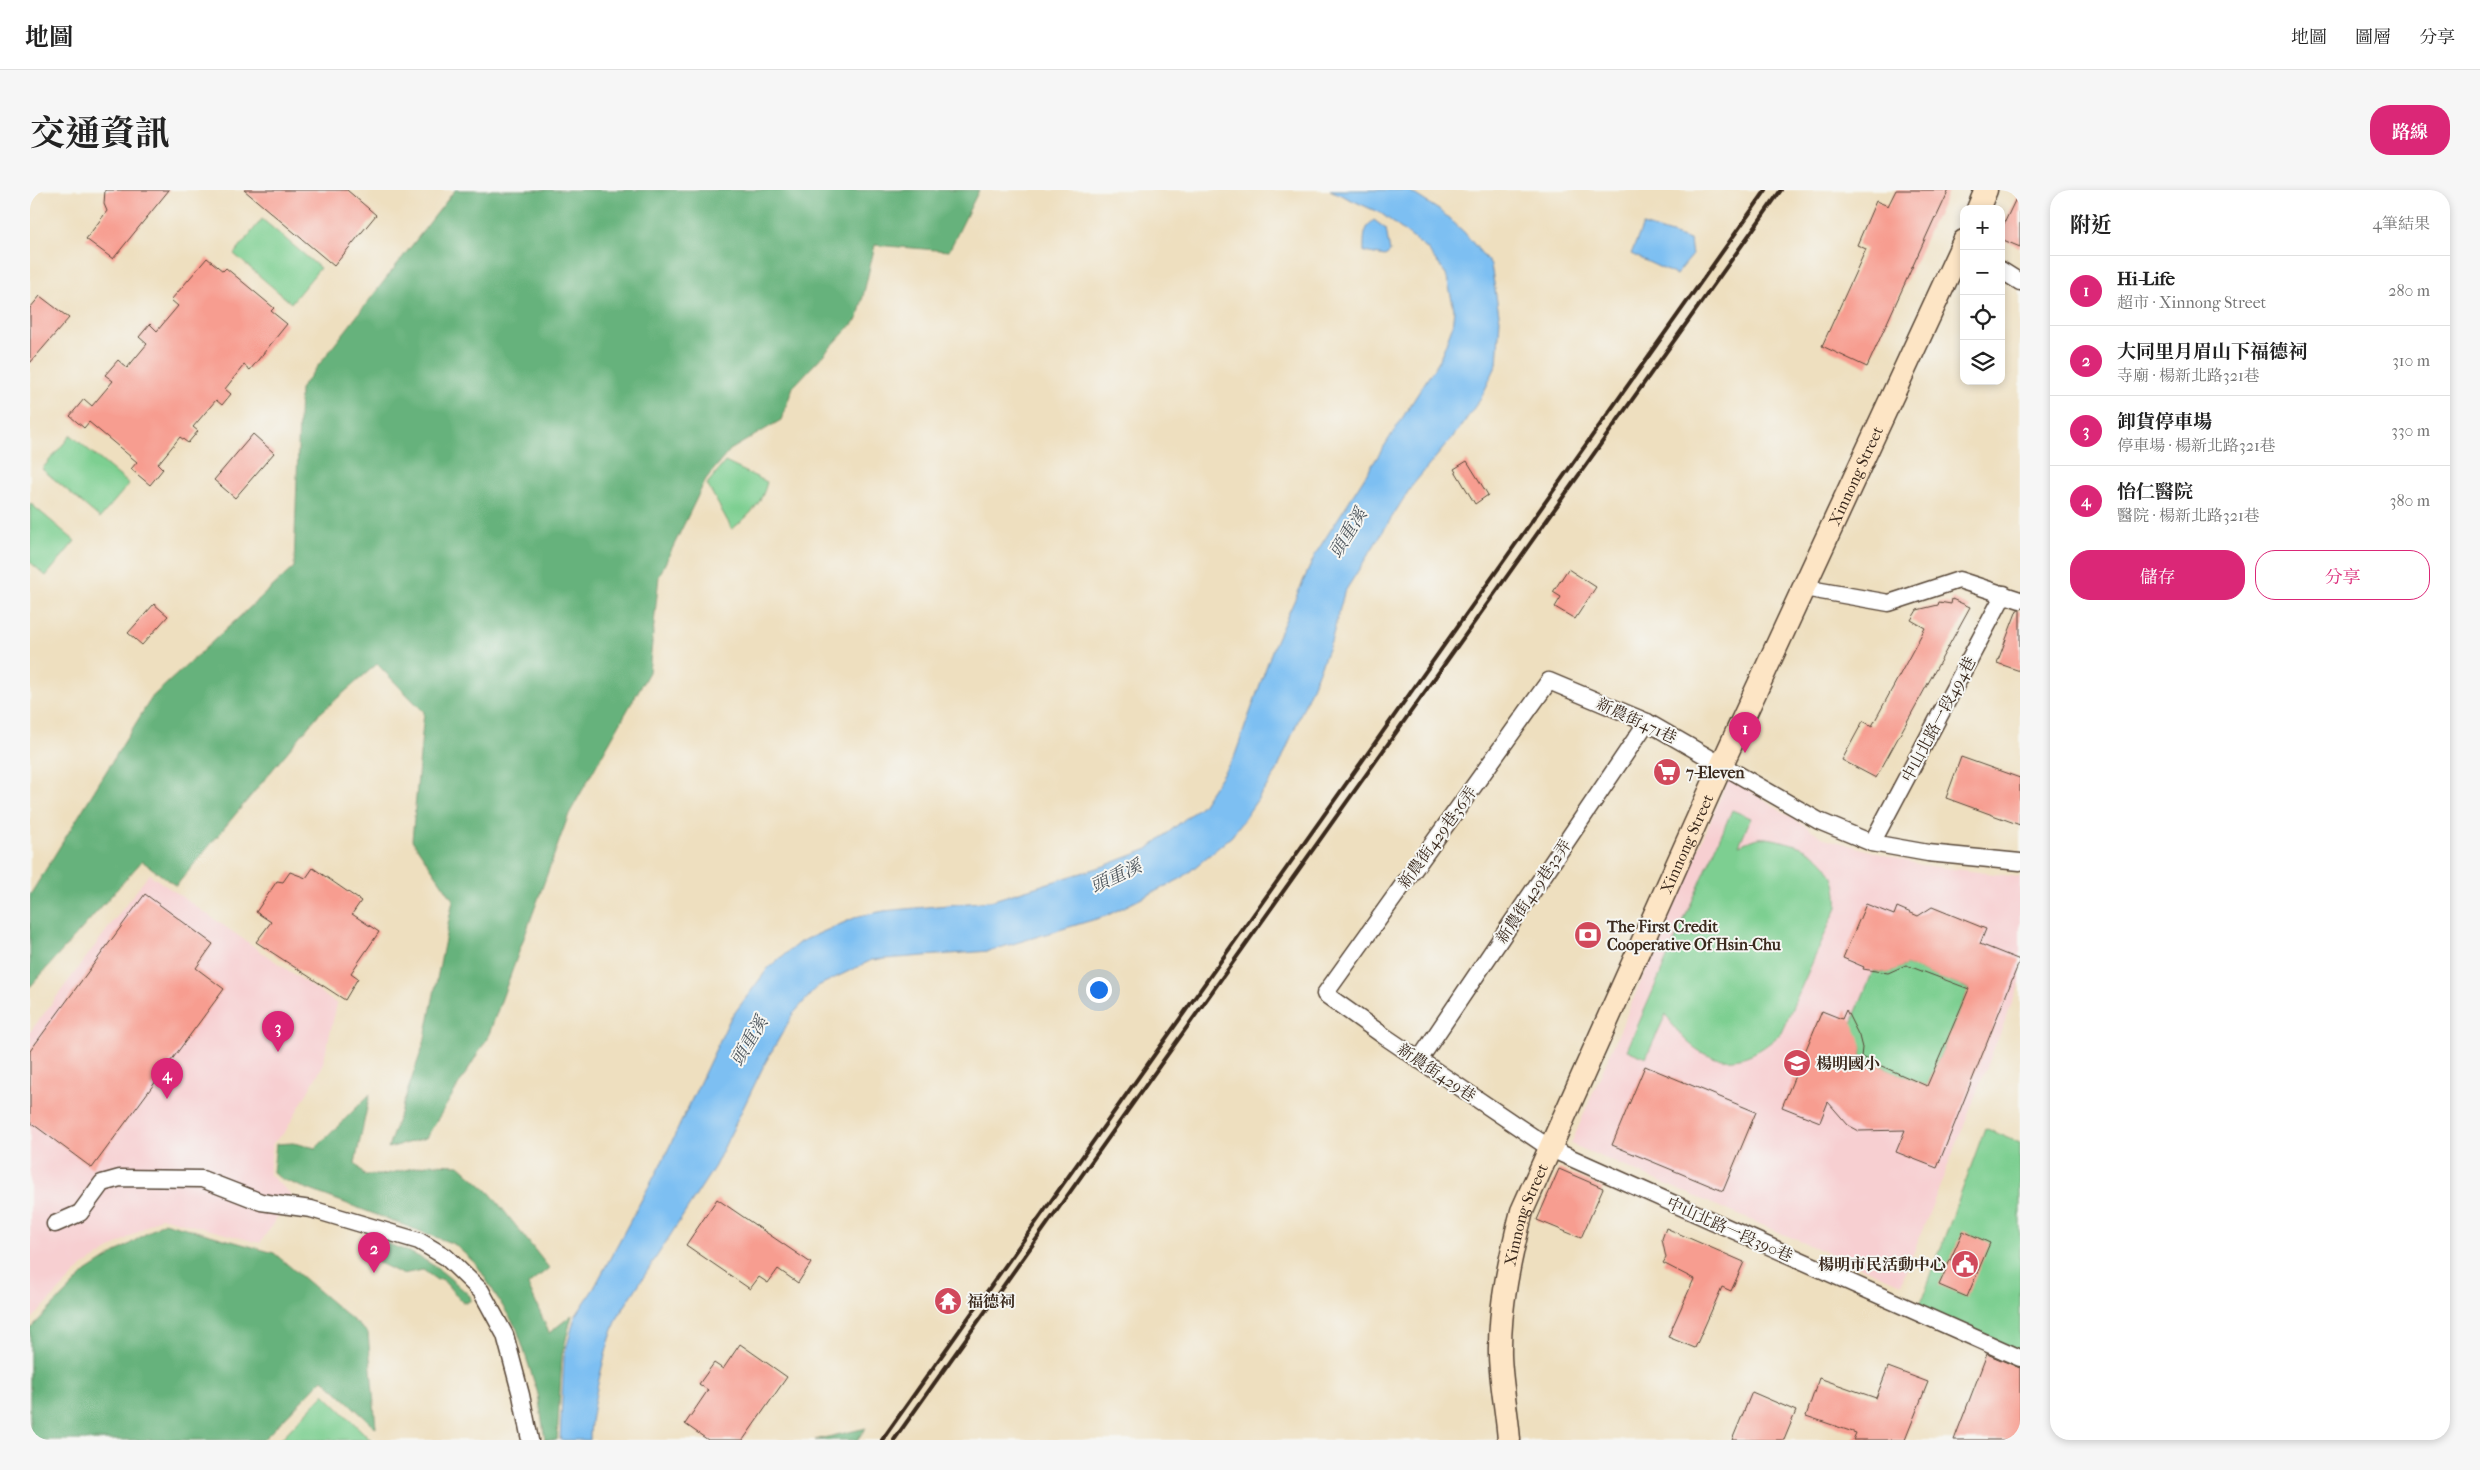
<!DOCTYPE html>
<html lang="zh-TW">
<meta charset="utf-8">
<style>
:root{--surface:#fff;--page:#f6f6f6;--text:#222;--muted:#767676;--line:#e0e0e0;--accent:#db2777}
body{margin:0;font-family:"IM FELL French Canon","Noto Serif TC",serif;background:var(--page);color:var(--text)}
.controls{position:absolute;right:15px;top:15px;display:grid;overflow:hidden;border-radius:10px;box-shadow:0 2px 8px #0003}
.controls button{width:45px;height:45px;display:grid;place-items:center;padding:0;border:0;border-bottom:1px solid var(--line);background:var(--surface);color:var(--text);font:25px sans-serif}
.you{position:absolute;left:1068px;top:799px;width:18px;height:18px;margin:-12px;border:4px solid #fff;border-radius:50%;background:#1a73e8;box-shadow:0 0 0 8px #1a73e833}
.badge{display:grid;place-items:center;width:32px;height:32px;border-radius:50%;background:var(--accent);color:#fff;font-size:16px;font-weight:700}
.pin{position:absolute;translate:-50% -41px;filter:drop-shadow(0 1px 2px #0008)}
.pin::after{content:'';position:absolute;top:26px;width:18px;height:15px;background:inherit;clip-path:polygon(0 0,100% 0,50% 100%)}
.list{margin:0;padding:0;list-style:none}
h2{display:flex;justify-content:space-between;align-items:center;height:65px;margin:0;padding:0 20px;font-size:21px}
h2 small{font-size:16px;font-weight:400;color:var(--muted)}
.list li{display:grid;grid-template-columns:32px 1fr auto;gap:15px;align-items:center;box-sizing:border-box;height:70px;padding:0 20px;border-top:1px solid var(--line)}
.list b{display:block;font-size:19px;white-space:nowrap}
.list p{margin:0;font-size:16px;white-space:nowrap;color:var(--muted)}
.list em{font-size:16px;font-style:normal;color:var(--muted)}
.actions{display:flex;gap:10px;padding:15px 20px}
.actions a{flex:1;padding:11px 0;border:1px solid var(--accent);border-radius:20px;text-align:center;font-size:18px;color:var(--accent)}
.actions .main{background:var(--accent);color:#fff}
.icon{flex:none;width:28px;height:28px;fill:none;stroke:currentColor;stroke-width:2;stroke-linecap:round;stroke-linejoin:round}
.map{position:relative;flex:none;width:1990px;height:1250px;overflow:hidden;border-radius:20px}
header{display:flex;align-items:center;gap:30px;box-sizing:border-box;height:70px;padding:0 25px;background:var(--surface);border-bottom:1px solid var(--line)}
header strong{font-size:24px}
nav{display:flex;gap:28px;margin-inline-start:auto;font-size:18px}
.intro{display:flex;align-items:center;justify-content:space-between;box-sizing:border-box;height:120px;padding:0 30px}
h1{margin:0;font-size:35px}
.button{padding:12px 22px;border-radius:20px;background:var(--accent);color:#fff;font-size:18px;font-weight:700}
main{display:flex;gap:30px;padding:0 30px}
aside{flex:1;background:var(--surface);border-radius:20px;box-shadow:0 2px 8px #0003}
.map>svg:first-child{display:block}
.built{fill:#f7cfd1}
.green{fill:#7dcf91;stroke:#5c7c58}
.forest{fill:#66b27b;stroke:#506e4c}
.water{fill:#7dbff2;stroke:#5c7488}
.building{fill:#f79d90}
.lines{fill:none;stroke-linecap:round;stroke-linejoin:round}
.street-casing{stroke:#564536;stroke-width:19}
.secondary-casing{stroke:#564536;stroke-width:25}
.street{stroke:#fff;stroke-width:16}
.secondary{stroke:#fde5c5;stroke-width:22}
.rail{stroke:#3b2a1e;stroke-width:4}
.labels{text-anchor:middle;stroke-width:4;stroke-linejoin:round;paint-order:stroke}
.street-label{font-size:16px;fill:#3b2a1e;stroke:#f6f6f2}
.poi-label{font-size:16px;font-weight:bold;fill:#3b2a1e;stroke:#f6f6f2;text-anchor:start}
.water-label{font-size:18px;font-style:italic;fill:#4f575e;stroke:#f6f6f2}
</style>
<header>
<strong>地圖</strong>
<nav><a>地圖</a><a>圖層</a><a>分享</a></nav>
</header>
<div class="intro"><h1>交通資訊</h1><a class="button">路線</a></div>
<main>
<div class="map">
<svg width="1990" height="1250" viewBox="0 0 1990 1250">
<rect width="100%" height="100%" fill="#f6f6f2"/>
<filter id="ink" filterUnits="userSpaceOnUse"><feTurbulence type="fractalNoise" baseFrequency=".02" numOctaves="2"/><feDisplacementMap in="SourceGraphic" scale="10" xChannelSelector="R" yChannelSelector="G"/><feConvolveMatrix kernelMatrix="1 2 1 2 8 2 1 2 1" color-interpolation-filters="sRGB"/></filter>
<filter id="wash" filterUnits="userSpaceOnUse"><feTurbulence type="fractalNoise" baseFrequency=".0096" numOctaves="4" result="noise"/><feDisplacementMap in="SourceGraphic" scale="20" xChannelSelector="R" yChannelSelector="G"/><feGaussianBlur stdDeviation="1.12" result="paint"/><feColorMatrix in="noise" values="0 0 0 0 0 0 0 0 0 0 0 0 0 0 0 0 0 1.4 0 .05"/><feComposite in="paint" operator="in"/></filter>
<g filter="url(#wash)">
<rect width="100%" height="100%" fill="#eedfbf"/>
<g class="built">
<path d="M1699 587 1794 648 1891 675 1990 687V793L1871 1094 1541 954Z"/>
<path d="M119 684 307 814 292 877 255 942 243 953 239 984 262 1005 230 1053 131 1027 53 1076 0 1131V842Z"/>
</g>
<g class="green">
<path d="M232 29 290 78 261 113 204 64Z"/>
<path d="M41 245 99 294 70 328 12 279Z"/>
<path d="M695 272 737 292C732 314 719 326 702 339L677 294Z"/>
<path d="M0 313 45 351 16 386 0 372Z"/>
<path d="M1702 620 1721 628 1709 655C1715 653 1722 649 1728 648 1734 647 1744 649 1751 651 1787 658 1810 679 1807 717L1751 843C1707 886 1665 874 1636 824L1616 868 1597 860Z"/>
<path d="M1876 775 1939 799 1897 896 1831 867 1832 858 1821 834 1843 781 1858 783Z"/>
<path d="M1955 938 1990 953V1168L1887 1123Z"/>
<path d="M294 1204 341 1250H250Z"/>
</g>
<g class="forest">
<path d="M425 0H949L919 61 845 55 828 128 763 197 751 230 700 260 676 289 629 386 619 482 539 624 458 847 396 948 358 958 394 853 423 710 382 650 394 522 347 474 288 525 146 696 112 671 0 797V705L122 507 264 377 270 199Z"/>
<path d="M340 904 325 973 334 985H352L401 974 429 975 460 1003 519 1078 498 1095 519 1143 542 1125 532 1165 527 1250H515L508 1204 487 1139 447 1075 424 1054 251 989 243 982 246 954 263 953 286 958Z"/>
<path d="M134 1032 244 1063 338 1143 346 1238 293 1189 233 1250H0V1139L56 1082Z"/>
<path d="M343 1049C390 1064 403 1072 440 1106L441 1110 436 1113 432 1112 412 1089 407 1090 393 1080 372 1084 337 1067Z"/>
<path d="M836 1238 827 1250H785Z"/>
</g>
<g class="water">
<path d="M1300 0H1378L1412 22 1434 42 1461 75 1470 130 1467 174 1452 206 1431 237 1381 297 1314 403 1301 452 1246 583 1202 646 1152 688 1076 726 959 761 842 770 788 796 763 824 734 875 685 976 589 1125C577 1149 559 1224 560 1250H530L534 1166 545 1127 564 1098 633 970 700 829 739 777 770 752 829 726 854 721 960 711 1074 676 1118 659 1172 615 1205 565 1244 455 1286 363 1410 169 1422 137 1424 119 1416 84 1397 59 1352 24Z"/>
<path d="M1344 30 1356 39 1360 62 1355 66 1334 62C1334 49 1333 38 1344 30Z"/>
<path d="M1613 35 1660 50 1662 66 1646 85 1601 64Z"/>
</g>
<g id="blocks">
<g class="building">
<path d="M75 0H139L83 69 56 49 77 21 74 14Z"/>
<path d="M214 0H317L346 25 304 76Z"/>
<path d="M1866 0H1919L1906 28 1905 27 1837 177 1792 156 1836 59 1827 55 1846 11 1858 16Z"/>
<path d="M1990 0V57L1971 49V40Z"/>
<path d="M177 68 193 81 196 78 244 118 241 121 257 134 220 180 214 175 195 199 201 204 192 215 186 210 163 237 168 241 158 253 150 247 128 274 133 279 120 295 101 279 107 272 59 232 54 238 40 226 54 209 62 216 83 191 75 185 88 170 97 178 117 154 109 147 120 134 127 141 148 116 141 110Z"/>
<path d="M10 106 39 128 0 173V118Z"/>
<path d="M223 244 244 263 205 308 184 290Z"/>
<path d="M1437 271 1458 305 1445 314 1424 279Z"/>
<path d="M1538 379 1566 397 1545 429 1525 417 1531 407 1523 402Z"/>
<path d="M1922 409 1940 417 1846 588 1812 570 1833 531 1842 536 1895 438 1881 430 1887 420 1908 415 1909 412 1921 414Z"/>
<path d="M124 414 138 426 112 455 98 443Z"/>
<path d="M1987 420H1990V481L1967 473Z"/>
<path d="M1931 567 1990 588V635L1916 608Z"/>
<path d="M283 678 331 711 322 724 349 742 321 783 328 788 315 810 226 752 241 732 226 722 247 691 253 692 260 682 276 688Z"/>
<path d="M115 704 183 754 166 778 194 799 62 978 0 932V861Z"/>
<path d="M1836 714 1864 725 1867 717 1888 726 1902 717 1956 739 1950 754 1990 770 1907 978 1866 962 1875 940 1829 941 1818 935 1798 912 1790 932 1752 917 1792 821 1812 829 1816 820 1829 846 1832 858 1831 867 1897 896 1939 799 1876 775 1858 783 1833 779 1834 777 1813 768Z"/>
<path d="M1615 876 1726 922 1693 1001 1582 955Z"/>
<path d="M1529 979 1573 998 1551 1048 1507 1030Z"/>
<path d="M687 1009 781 1073 768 1093 748 1079 738 1093 729 1087 720 1099 656 1055Z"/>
<path d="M1636 1038 1714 1072 1701 1101 1692 1097 1665 1158 1638 1147 1664 1089 1633 1073 1636 1068 1632 1049Z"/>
<path d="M1933 1041 1960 1053 1937 1107 1909 1095Z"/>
<path d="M710 1154 757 1187 713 1250H678L655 1234 678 1200 669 1194 684 1173 693 1179Z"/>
<path d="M1957 1164 1990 1178V1250H1924Z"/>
<path d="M1858 1177 1898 1192 1875 1250H1823L1826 1243 1776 1226 1789 1188 1846 1208Z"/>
<path d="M1722 1202 1766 1221 1754 1250H1702Z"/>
</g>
</g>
</g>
<g filter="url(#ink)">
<use href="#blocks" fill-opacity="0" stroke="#564536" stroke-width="1"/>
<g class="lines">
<g class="street-casing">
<g id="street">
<path d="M1971 80 1990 92"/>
<path d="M1774 398 1859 413 1929 390 1990 410"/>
<path d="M1842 653 1974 404"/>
<path d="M1990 672 1898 663 1842 653 1789 631 1617 532 1519 491 1295 804 1354 846 1521 959 1990 1168"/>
<path d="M1389 870 1617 532"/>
<path d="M25 1034 50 1023 72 993 90 988 172 989 231 1012 281 1019 389 1051 416 1067 451 1101 475 1145 491 1205 500 1250"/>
</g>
</g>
<g class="secondary-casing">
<g id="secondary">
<path d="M1948 19 1956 0"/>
<path id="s1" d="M1479 1250C1477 1222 1471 1194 1470 1166 1469 1117 1480 1068 1492 1021L1692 574 1934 51"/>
</g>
</g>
<use href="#street" class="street"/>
<use href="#secondary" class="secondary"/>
<g class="rail">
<path d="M852 1250 1736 0"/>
<path d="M864 1250 1751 0"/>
</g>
</g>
</g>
<defs>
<g id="supermarket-disc" transform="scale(1.4375)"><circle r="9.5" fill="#d1495b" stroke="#f6f6f2"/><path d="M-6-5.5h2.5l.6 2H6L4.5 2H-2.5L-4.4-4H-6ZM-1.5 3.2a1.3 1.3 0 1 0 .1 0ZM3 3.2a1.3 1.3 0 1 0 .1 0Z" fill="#fff"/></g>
<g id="bank-disc" transform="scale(1.4375)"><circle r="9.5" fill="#d1495b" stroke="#f6f6f2"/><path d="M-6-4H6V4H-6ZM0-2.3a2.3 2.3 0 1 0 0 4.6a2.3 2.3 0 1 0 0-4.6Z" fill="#fff"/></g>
<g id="school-disc" transform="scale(1.4375)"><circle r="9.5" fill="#d1495b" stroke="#f6f6f2"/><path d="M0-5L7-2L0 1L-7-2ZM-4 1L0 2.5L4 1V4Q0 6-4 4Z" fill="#fff"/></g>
<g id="civic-disc" transform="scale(1.4375)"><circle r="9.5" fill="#d1495b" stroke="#f6f6f2"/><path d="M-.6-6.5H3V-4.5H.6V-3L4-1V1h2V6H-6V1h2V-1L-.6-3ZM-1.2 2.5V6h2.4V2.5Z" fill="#fff"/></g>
<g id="temple-disc" transform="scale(1.4375)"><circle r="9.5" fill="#d1495b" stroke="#f6f6f2"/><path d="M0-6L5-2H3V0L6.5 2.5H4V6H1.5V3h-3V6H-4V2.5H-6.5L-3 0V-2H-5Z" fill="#fff"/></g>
</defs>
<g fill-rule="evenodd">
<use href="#supermarket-disc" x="1637" y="582"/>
<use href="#bank-disc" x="1558" y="745"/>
<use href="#school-disc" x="1767" y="873"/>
<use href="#civic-disc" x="1935" y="1074"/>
<use href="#temple-disc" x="918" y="1111"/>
</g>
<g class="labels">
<g class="street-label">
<text dy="6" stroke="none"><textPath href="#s1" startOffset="1039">Xinnong Street</textPath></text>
<text transform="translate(1908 529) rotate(-62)" y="6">中山北路一段494巷</text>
<text transform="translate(1607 530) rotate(25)" y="6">新農街471巷</text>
<text transform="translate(1407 647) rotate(-54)" y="6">新農街429巷36弄</text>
<text dy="6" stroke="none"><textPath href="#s1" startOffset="634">Xinnong Street</textPath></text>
<text transform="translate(1503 701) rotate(-56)" y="6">新農街429巷32弄</text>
<text transform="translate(1407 882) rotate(34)" y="6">新農街429巷</text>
<text dy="6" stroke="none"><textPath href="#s1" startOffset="229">Xinnong Street</textPath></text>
<text transform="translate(1700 1039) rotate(24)" y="6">中山北路一段390巷</text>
</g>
<g class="poi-label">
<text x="1656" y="588">7-Eleven</text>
<text x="1577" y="742">The First Credit<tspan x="1577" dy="18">Cooperative Of Hsin-Chu</tspan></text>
<text x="1786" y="879">楊明國小</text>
<text x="1916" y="1080" text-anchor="end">楊明市民活動中心</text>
<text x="937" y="1117">福德祠</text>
</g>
<g class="water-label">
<text transform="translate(1318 343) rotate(-58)" y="6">頭重溪</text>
<text transform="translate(1086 686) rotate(-25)" y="6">頭重溪</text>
<text transform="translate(719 851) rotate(-59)" y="6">頭重溪</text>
</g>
</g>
</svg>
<div class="controls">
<button>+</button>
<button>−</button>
<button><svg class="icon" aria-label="locate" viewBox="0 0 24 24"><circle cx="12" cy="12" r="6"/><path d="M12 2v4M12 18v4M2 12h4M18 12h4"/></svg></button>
<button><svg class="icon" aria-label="layers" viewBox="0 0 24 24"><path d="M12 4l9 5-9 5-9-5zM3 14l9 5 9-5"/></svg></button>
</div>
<div class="you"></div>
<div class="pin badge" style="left:1715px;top:563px">1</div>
<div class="pin badge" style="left:344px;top:1083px">2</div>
<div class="pin badge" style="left:248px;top:862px">3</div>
<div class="pin badge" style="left:137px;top:909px">4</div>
</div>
<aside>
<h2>附近<small>4筆結果</small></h2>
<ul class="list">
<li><span class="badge">1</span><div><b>Hi-Life</b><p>超市 · Xinnong Street</p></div><em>280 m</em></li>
<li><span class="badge">2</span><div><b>大同里月眉山下福德祠</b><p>寺廟 · 楊新北路321巷</p></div><em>310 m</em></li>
<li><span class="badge">3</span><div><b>卸貨停車場</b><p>停車場 · 楊新北路321巷</p></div><em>330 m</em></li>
<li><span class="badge">4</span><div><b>怡仁醫院</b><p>醫院 · 楊新北路321巷</p></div><em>380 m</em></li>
</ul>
<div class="actions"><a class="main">儲存</a><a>分享</a></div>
</aside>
</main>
